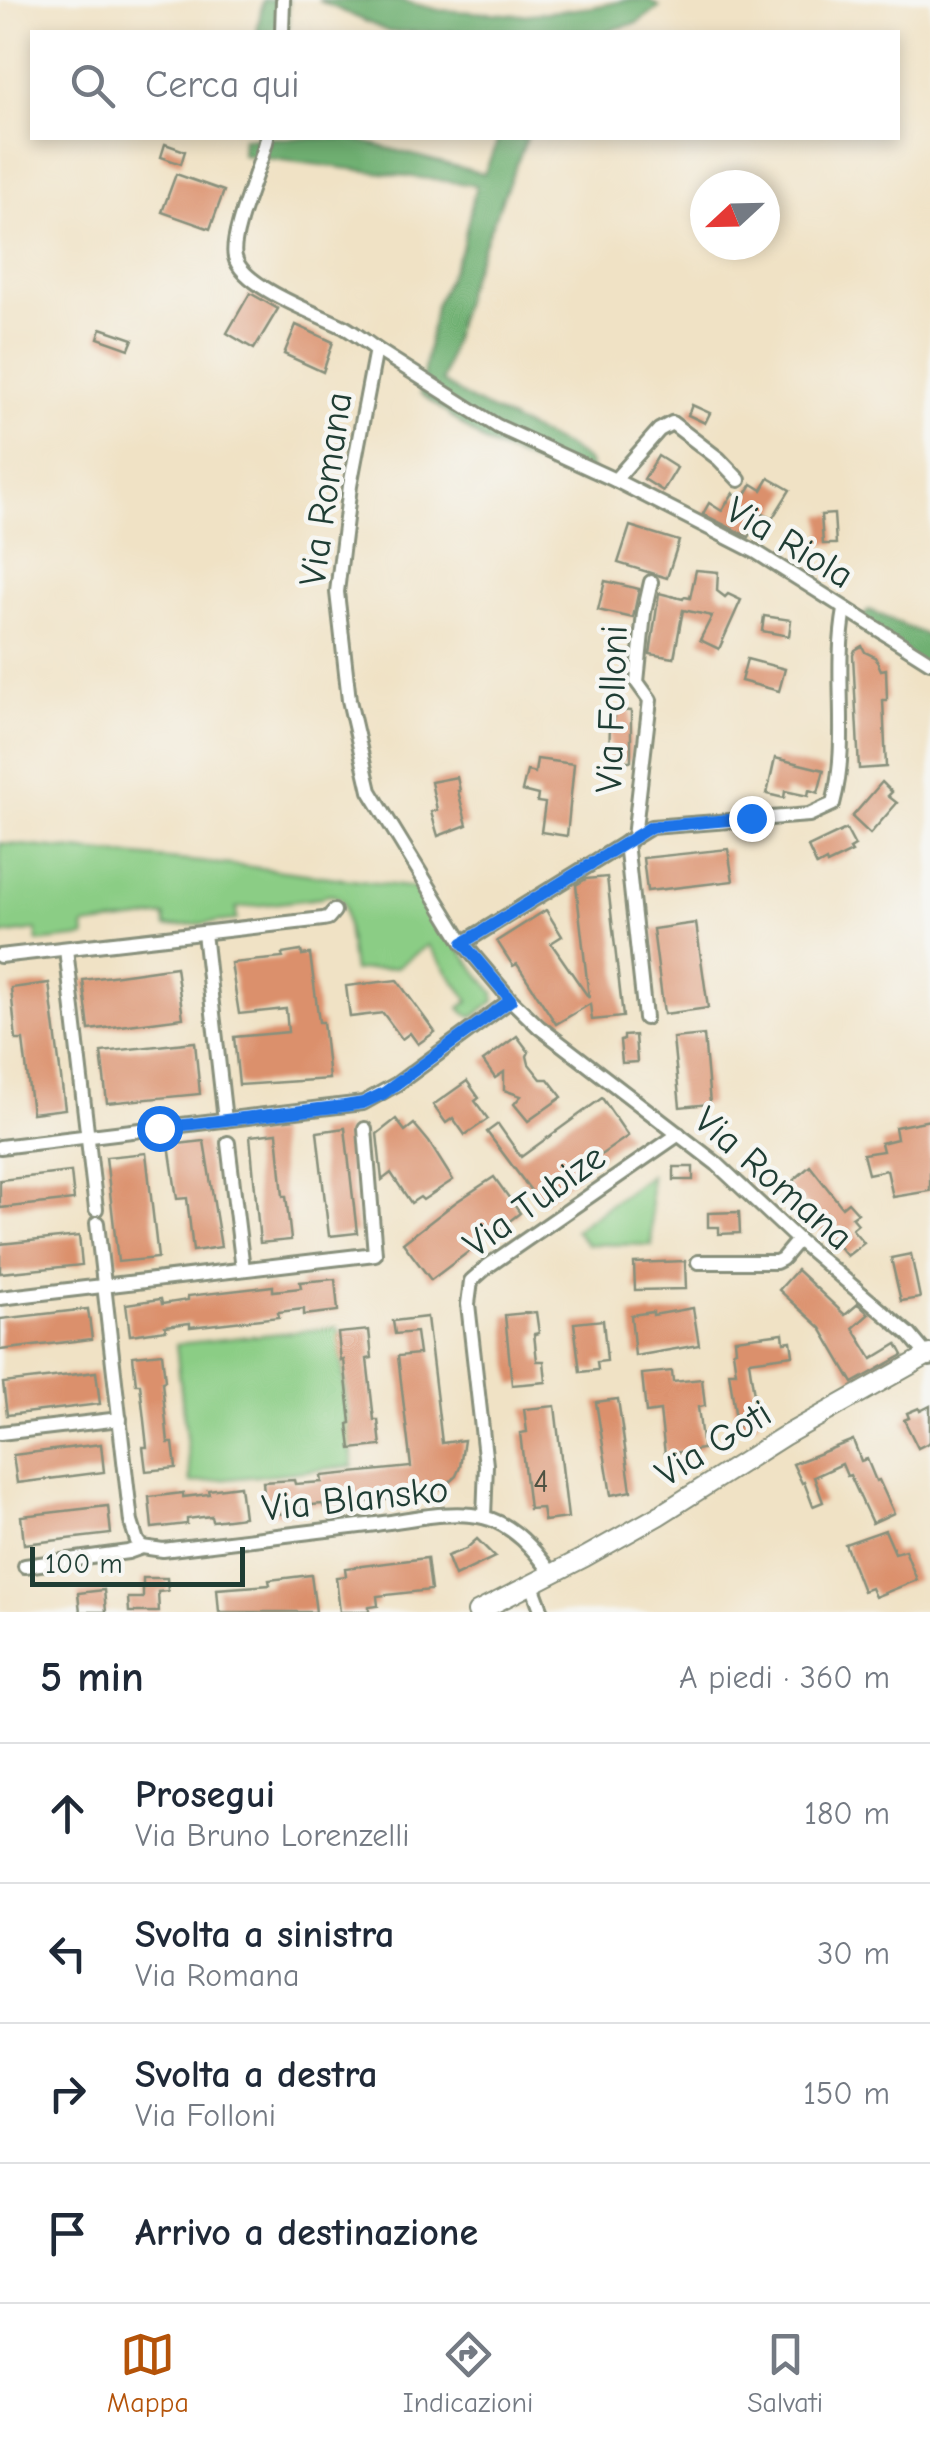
<!DOCTYPE html>
<html lang="it">
<meta charset="utf-8">
<style>
:root{--surface:#fff;--page:#f2f2f3;--text:#1f2937;--muted:#747a83;--line:#e0e1e3;--accent:#b45309}
body{margin:0;font-family:"Comic Neue",sans-serif;background:var(--page);color:var(--text)}
.compass{position:absolute;left:690px;top:170px;width:90px;height:90px;border-radius:50%;background:var(--surface);box-shadow:0 5px 15px #0003;rotate:248deg}
.scale{position:absolute;left:30px;bottom:25px;width:215px;box-sizing:border-box;padding-left:10px;border:5px solid #1f3d34;border-top:0;font-size:28px;line-height:35px;white-space:nowrap;color:#1f3d34;-webkit-text-stroke:8px #f6f6f2;paint-order:stroke}
.stop{position:absolute;width:30px;height:30px;margin:-22px;border:8px solid #1a73e8;border-radius:50%;background:#fff}
.stop.end{background:#1a73e8;border-color:#fff;box-shadow:0 2px 10px #0008}
.list{margin:0;padding:0;list-style:none}
h2{display:flex;justify-content:space-between;align-items:center;height:130px;margin:0;padding:0 40px;font-size:42px}
h2 small{font-size:32px;font-weight:400;color:var(--muted)}
.list li{display:grid;grid-template-columns:65px 1fr auto;gap:30px;align-items:center;box-sizing:border-box;height:140px;padding:0 40px;border-top:2px solid var(--line)}
.list b{display:block;font-size:38px;white-space:nowrap}
.list p{margin:0;font-size:32px;white-space:nowrap;color:var(--muted)}
.list em{font-size:32px;font-style:normal;color:var(--muted)}
.icon{flex:none;width:55px;height:55px;fill:none;stroke:currentColor;stroke-width:2;stroke-linecap:round;stroke-linejoin:round}
.map{position:relative;flex:none;width:930px;height:1612px;overflow:hidden}
.search{position:absolute;background:var(--surface);box-shadow:0 5px 15px #0003;left:30px;right:30px;top:30px;height:110px;display:flex;align-items:center;gap:25px;box-sizing:border-box;padding:0 35px;border-radius:0px;color:var(--muted);font-size:38px}
.sheet{height:690px;background:var(--surface)}
nav{display:flex;justify-content:space-around;align-items:center;box-sizing:border-box;height:140px;border-top:2px solid var(--line);background:var(--surface);font-size:28px;color:var(--muted)}
nav a{display:grid;justify-items:center;gap:5px}
nav .on{color:var(--accent)}
.map>svg:first-child{display:block}
.green{fill:#8bcd85;stroke:#55855c;stroke-width:2.5}
.forest{fill:#70b072;stroke:#487653;stroke-width:2.5}
.building{fill:#db906c}
.lines{fill:none;stroke-linecap:round;stroke-linejoin:round}
.street-casing{stroke:#88907c;stroke-width:18}
.secondary-casing{stroke:#88907c;stroke-width:22}
.street{stroke:#fff;stroke-width:12}
.secondary{stroke:#fff;stroke-width:18}
.route{stroke:#1a73e8;stroke-width:12}
.labels{text-anchor:middle;stroke-width:9;stroke-linejoin:round;paint-order:stroke}
.number-label{font-size:32px;fill:#4e5242}
.street-label{font-size:38px;fill:#1f3d34;stroke:#f6f6f2}
</style>
<div class="map">
<svg width="930" height="1612" viewBox="0 0 930 1612">
<rect width="100%" height="100%" fill="#f6f6f2"/>
<filter id="ink" filterUnits="userSpaceOnUse"><feTurbulence type="fractalNoise" baseFrequency=".01" numOctaves="2"/><feDisplacementMap in="SourceGraphic" scale="20" xChannelSelector="R" yChannelSelector="G"/><feConvolveMatrix kernelMatrix="1 2 1 2 8 2 1 2 1" color-interpolation-filters="sRGB"/></filter>
<filter id="wash" filterUnits="userSpaceOnUse"><feTurbulence type="fractalNoise" baseFrequency=".0048" numOctaves="4" result="noise"/><feDisplacementMap in="SourceGraphic" scale="40" xChannelSelector="R" yChannelSelector="G"/><feGaussianBlur stdDeviation="2.25" result="paint"/><feColorMatrix in="noise" values="0 0 0 0 0 0 0 0 0 0 0 0 0 0 0 0 0 1.4 0 .05"/><feComposite in="paint" operator="in"/></filter>
<g filter="url(#wash)">
<rect width="100%" height="100%" fill="#f0e2c5"/>
<g class="green">
<path d="M0 843 252 867 422 889 448 935 494 993V1001L475 1016C468 1017 464 1013 460 1008L469 1001 428 945 397 967 353 971 344 905C340 896 330 892 321 898L236 908 237 920 166 927 165 916 84 926 85 937 38 942 36 930 0 935Z"/>
<path d="M650 1175 652 1245 587 1244 575 1230Z"/>
<path d="M338 1327 353 1466 191 1483 176 1344Z"/>
</g>
<g class="forest">
<path d="M263 0H288V32H257Z"/>
<path d="M318 0H398L439 10 522 15 593 7 627 0H649L660 7 637 23 603 32H389Z"/>
<path d="M243 138H350L484 174 499 138H527L467 286 442 382 472 401 569 448 588 461 598 484 578 481 487 444 420 393 435 307 462 248 476 185 242 155Z"/>
<path d="M869 610 930 637V674L871 636 858 623Z"/>
</g>
<g id="blocks">
<g class="building">
<path d="M165 144 185 151 181 164 161 157Z"/>
<path d="M176 174 224 191 210 229 162 212Z"/>
<path d="M250 293 278 309 254 349 227 333Z"/>
<path d="M296 325 333 342 323 372 284 354Z"/>
<path d="M101 328 133 339 129 349 98 338Z"/>
<path d="M692 405 710 413 705 423 688 415Z"/>
<path d="M658 456 677 468 663 491 644 479Z"/>
<path d="M769 478 790 490 772 519 762 513 749 537 703 514 709 503 722 511 733 493 743 499 752 484 762 490Z"/>
<path d="M834 514 836 544H823L821 515Z"/>
<path d="M630 526 679 541 667 578 618 563Z"/>
<path d="M696 570 718 572 717 591 725 597 728 594 741 600 719 649 700 640 712 616 683 610 674 658 650 654 659 593 683 599 684 597 690 598Z"/>
<path d="M605 581 639 589 633 618 598 610Z"/>
<path d="M764 616 791 620 789 636 762 631Z"/>
<path d="M862 646 865 652 875 657 881 670 886 669 887 700H883L886 767 859 769 853 655 855 650Z"/>
<path d="M747 659 785 669 779 691 741 681Z"/>
<path d="M614 710 631 711V761H609L610 722H614Z"/>
<path d="M775 758 824 770 818 793 809 790 808 796 785 791 784 798 767 794Z"/>
<path d="M537 759 574 764 567 836 541 832 545 803 537 802 538 795 522 791 527 771 535 773Z"/>
<path d="M457 777 460 791H458L467 825 438 836 431 812 437 810 431 782Z"/>
<path d="M882 782 892 792 888 796 897 803 870 834 852 817Z"/>
<path d="M846 829 855 846 850 849 852 852 827 864 826 861 817 866 808 847Z"/>
<path d="M728 849 733 881 647 891 643 858Z"/>
<path d="M607 877 623 1017 592 1020 590 1004 556 1024 517 964 513 966 497 941 546 910 562 936 551 943 589 998 576 885 586 879Z"/>
<path d="M696 923 708 1008 664 1014 653 929Z"/>
<path d="M301 951 302 955 310 954 319 1022H323L329 1079 239 1085 234 1037 288 1032 286 1009 239 1014 231 963 283 958 282 954Z"/>
<path d="M176 967 183 1018 89 1030 83 980Z"/>
<path d="M397 980 435 1032 418 1044 410 1033 402 1039 383 1013 350 1017 346 986Z"/>
<path d="M49 983 65 1109 32 1113 23 1040H16L11 988Z"/>
<path d="M635 1035 637 1062 622 1063 620 1041 624 1040V1036Z"/>
<path d="M704 1035 710 1104 680 1107 673 1038Z"/>
<path d="M517 1036 529 1052 527 1056 529 1064 541 1079H548L562 1097 528 1121 514 1104 521 1096 504 1090V1072L495 1078 483 1061Z"/>
<path d="M195 1042 200 1094 107 1103 101 1052Z"/>
<path d="M467 1081 479 1098 475 1101 488 1119 465 1135 453 1118 446 1123 433 1105Z"/>
<path d="M602 1098 628 1136 576 1172 578 1175 541 1204 487 1132 498 1124 521 1157Z"/>
<path d="M396 1119 405 1131 414 1124 429 1142 453 1180 423 1200 420 1197 411 1203 391 1173 382 1180 377 1134Z"/>
<path d="M930 1120V1191L893 1197 887 1170 868 1174 863 1154 883 1151 881 1143 897 1139 895 1127Z"/>
<path d="M345 1128 357 1233 329 1236 317 1132Z"/>
<path d="M277 1133 283 1196H286L291 1240 260 1243 250 1136Z"/>
<path d="M204 1141 221 1247 193 1251 187 1198 177 1199 169 1145Z"/>
<path d="M146 1153 158 1258 118 1262 106 1157Z"/>
<path d="M810 1166 842 1207 848 1202 858 1213 852 1217 858 1224 852 1229 864 1243 847 1256 833 1240 830 1242 817 1227 822 1223 797 1194 795 1196 787 1186Z"/>
<rect x="674" y="1167" width="19" height="13"/>
<path d="M71 1172 74 1200 0 1208V1180Z"/>
<path d="M494 1177 520 1213 431 1280 403 1243 456 1202Z"/>
<path d="M739 1212 740 1233 719 1234V1227H708V1213Z"/>
<path d="M79 1236 82 1265 0 1273V1244Z"/>
<path d="M911 1254 920 1298 901 1301 891 1258Z"/>
<path d="M685 1261 686 1289 635 1290 634 1263Z"/>
<path d="M797 1270 845 1315 858 1304 869 1314 853 1328 872 1359 897 1344 903 1355 853 1383 821 1328 779 1290Z"/>
<path d="M335 1279 338 1311 304 1315V1309L278 1312 279 1317 190 1327V1323L165 1326 166 1330 130 1335 126 1304 161 1299 162 1304 188 1300V1296L273 1286V1291L301 1288 300 1282Z"/>
<path d="M693 1308 699 1345 635 1356 631 1315 653 1312V1315Z"/>
<path d="M88 1309 92 1339 0 1350V1319Z"/>
<path d="M536 1312 539 1333 534 1334 537 1361H544L546 1382 512 1385 505 1315Z"/>
<path d="M427 1317 442 1443 464 1440 460 1467 456 1476 444 1487 425 1496 422 1490H419L420 1496 324 1507 323 1504 299 1506 300 1512 266 1515 263 1482 294 1480 295 1484 322 1482 321 1476 411 1467 398 1356 419 1354 416 1332 395 1334 393 1321Z"/>
<path d="M603 1320 607 1361 597 1362 598 1370 580 1372 574 1323Z"/>
<path d="M369 1330 372 1358 367 1359 374 1420H378L381 1446 351 1449 348 1424 351 1423 344 1360 341 1361 338 1333Z"/>
<path d="M783 1333 784 1342 791 1341 793 1355 749 1361 758 1423 737 1426 729 1372H736L733 1351 736 1350 735 1339Z"/>
<path d="M162 1353 165 1381 162 1382 168 1443H173L176 1468 146 1471 143 1447H147L140 1384H136L133 1356Z"/>
<path d="M672 1371 673 1382 702 1379 705 1406 698 1407 703 1449 665 1454 660 1411 646 1413 642 1374Z"/>
<path d="M96 1372 100 1404 7 1415 3 1383Z"/>
<path d="M618 1399 631 1491 611 1495 596 1402Z"/>
<path d="M555 1406 568 1518 544 1521 542 1508 529 1509 520 1433 527 1432 524 1409Z"/>
<path d="M930 1406V1442L918 1448 904 1420 909 1418 907 1413 919 1408 920 1411Z"/>
<path d="M853 1440 861 1461 867 1459 876 1481 879 1480 894 1513 872 1523 850 1475 847 1476 842 1464 814 1477 823 1502 813 1506 804 1482 802 1483 793 1464Z"/>
<path d="M101 1444 104 1472 17 1483 13 1455Z"/>
<path d="M240 1486 244 1517 212 1521 211 1516 187 1519V1524L152 1528 149 1497 183 1493V1497L209 1494 208 1490Z"/>
<path d="M108 1506 111 1534 24 1544 21 1516Z"/>
<path d="M885 1530 895 1553 905 1550 917 1580 875 1597 871 1588 863 1591 845 1544Z"/>
<path d="M477 1539 495 1557 455 1576 447 1556 466 1549Z"/>
<path d="M427 1558 431 1590 377 1596 378 1606 369 1607V1612H340L336 1577 346 1576 345 1568Z"/>
<path d="M311 1575 316 1612H219L217 1589 270 1585 269 1580Z"/>
<path d="M143 1578H167L168 1591 158 1592 159 1612H129L128 1598H143Z"/>
<path d="M104 1590 106 1612H80L78 1593Z"/>
</g>
</g>
</g>
<g filter="url(#ink)">
<use href="#blocks" fill-opacity="0" stroke="#88907c" stroke-width="2.5"/>
<g class="lines">
<g class="street-casing">
<g id="street">
<path d="M282 32 283 0"/>
<path d="M267 138C262 164 229 236 235 257 242 287 318 314 344 327 355 333 366 342 376 349L350 486 337 592 349 700 370 791 463 943 511 1000 539 1027 717 1164 798 1240 910 1335 930 1359"/>
<path d="M376 349 497 426 615 480 756 552 930 662"/>
<path d="M615 480 659 430 672 423 719 459 739 480"/>
<path d="M634 837 650 700 637 682 644 613 651 582"/>
<path d="M626 842 645 1018"/>
<path d="M204 933 225 1120"/>
<path d="M463 943 651 827 809 815 833 804C850 741 833 674 845 610"/>
<path d="M66 949 96 1209"/>
<path d="M0 956 323 919 328 918 334 911"/>
<path d="M228 1143 243 1269"/>
<path d="M0 1147 363 1103 397 1084 511 1000"/>
<path d="M97 1223 131 1522 137 1541 142 1547"/>
<path d="M698 1262H776L782 1259 798 1240"/>
<path d="M0 1298 375 1254 365 1129"/>
<path d="M0 1433 120 1419"/>
<path d="M484 1517 486 1465 468 1304 471 1281 488 1266 679 1134"/>
<path d="M25 1566 128 1552 142 1547 163 1550C234 1541 305 1533 376 1524 407 1520 453 1509 483 1517 513 1524 535 1550 552 1574"/>
<path d="M532 1585 542 1612"/>
</g>
</g>
<g class="secondary-casing">
<path id="secondary" d="M477 1612 585 1557 658 1516 784 1436 930 1354"/>
</g>
<use href="#street" class="street"/>
<use href="#secondary" class="secondary"/>
</g>
</g>
<g class="lines" filter="url(#ink)">
<path class="route" d="M159 1128 344 1106 363 1103 384 1093 511 1000 463 943 651 827 751 818"/>
</g>
<g class="labels">
<g class="number-label">
<text x="541" y="1492">4</text>
</g>
<g class="street-label">
<text transform="translate(325 489) rotate(-82)" y="13">Via Romana</text>
<text transform="translate(790 542) rotate(31)" y="13">Via Riola</text>
<text transform="translate(611 709) rotate(-88)" y="13">Via Folloni</text>
<text transform="translate(774 1178) rotate(41)" y="13">Via Romana</text>
<text transform="translate(534 1200) rotate(-36)" y="13">Via Tubize</text>
<text transform="translate(713 1443) rotate(-32)" y="13">Via Goti</text>
<text transform="translate(355 1498) rotate(-6)" y="13">Via Blansko</text>
</g>
</g>
</svg>
<svg class="compass" viewBox="-18 -18 36 36"><path d="M0-13l5 13h-10z" fill="#e53935"/><path d="M0 13l5-13h-10z" fill="#747a83"/></svg>
<div class="scale">100 m</div>
<div class="stop" style="left:159px;top:1128px"></div>
<div class="stop end" style="left:751px;top:818px"></div>
<div class="search"><svg class="icon" aria-label="search" viewBox="0 0 24 24"><circle cx="10" cy="10" r="6"/><path d="M15 15l6 6"/></svg>Cerca qui</div>
</div>
<section class="sheet">
<h2>5 min<small>A piedi · 360 m</small></h2>
<ul class="list">
<li><svg class="icon" aria-label="ahead" viewBox="0 0 24 24"><path d="M12 20V5M6 11l6-6 6 6"/></svg><div><b>Prosegui</b><p>Via Bruno Lorenzelli</p></div><em>180 m</em></li>
<li><svg class="icon" aria-label="left" viewBox="0 0 24 24"><path d="M17 20v-9H6M10 6l-5 5 5 5"/></svg><div><b>Svolta a sinistra</b><p>Via Romana</p></div><em>30 m</em></li>
<li><svg class="icon" aria-label="right" viewBox="0 0 24 24"><path d="M7 20v-9h11M14 6l5 5-5 5"/></svg><div><b>Svolta a destra</b><p>Via Folloni</p></div><em>150 m</em></li>
<li><svg class="icon" aria-label="arrive" viewBox="0 0 24 24"><path d="M6 21V4h12l-3 4 3 4H6"/></svg><div><b>Arrivo a destinazione</b></div></li>
</ul>
</section>
<nav>
<a class="on"><svg class="icon" aria-label="map" viewBox="0 0 24 24"><path d="M3 6l6-2 6 2 6-2v14l-6 2-6-2-6 2zM9 4v14M15 6v14"/></svg>Mappa</a>
<a><svg class="icon" aria-label="directions" viewBox="0 0 24 24"><path d="M12 3l9 9-9 9-9-9zM9 14v-3h6M13 9l2 2-2 2"/></svg>Indicazioni</a>
<a><svg class="icon" aria-label="saved" viewBox="0 0 24 24"><path d="M7 4h10v16l-5-4-5 4z"/></svg>Salvati</a>
</nav>
